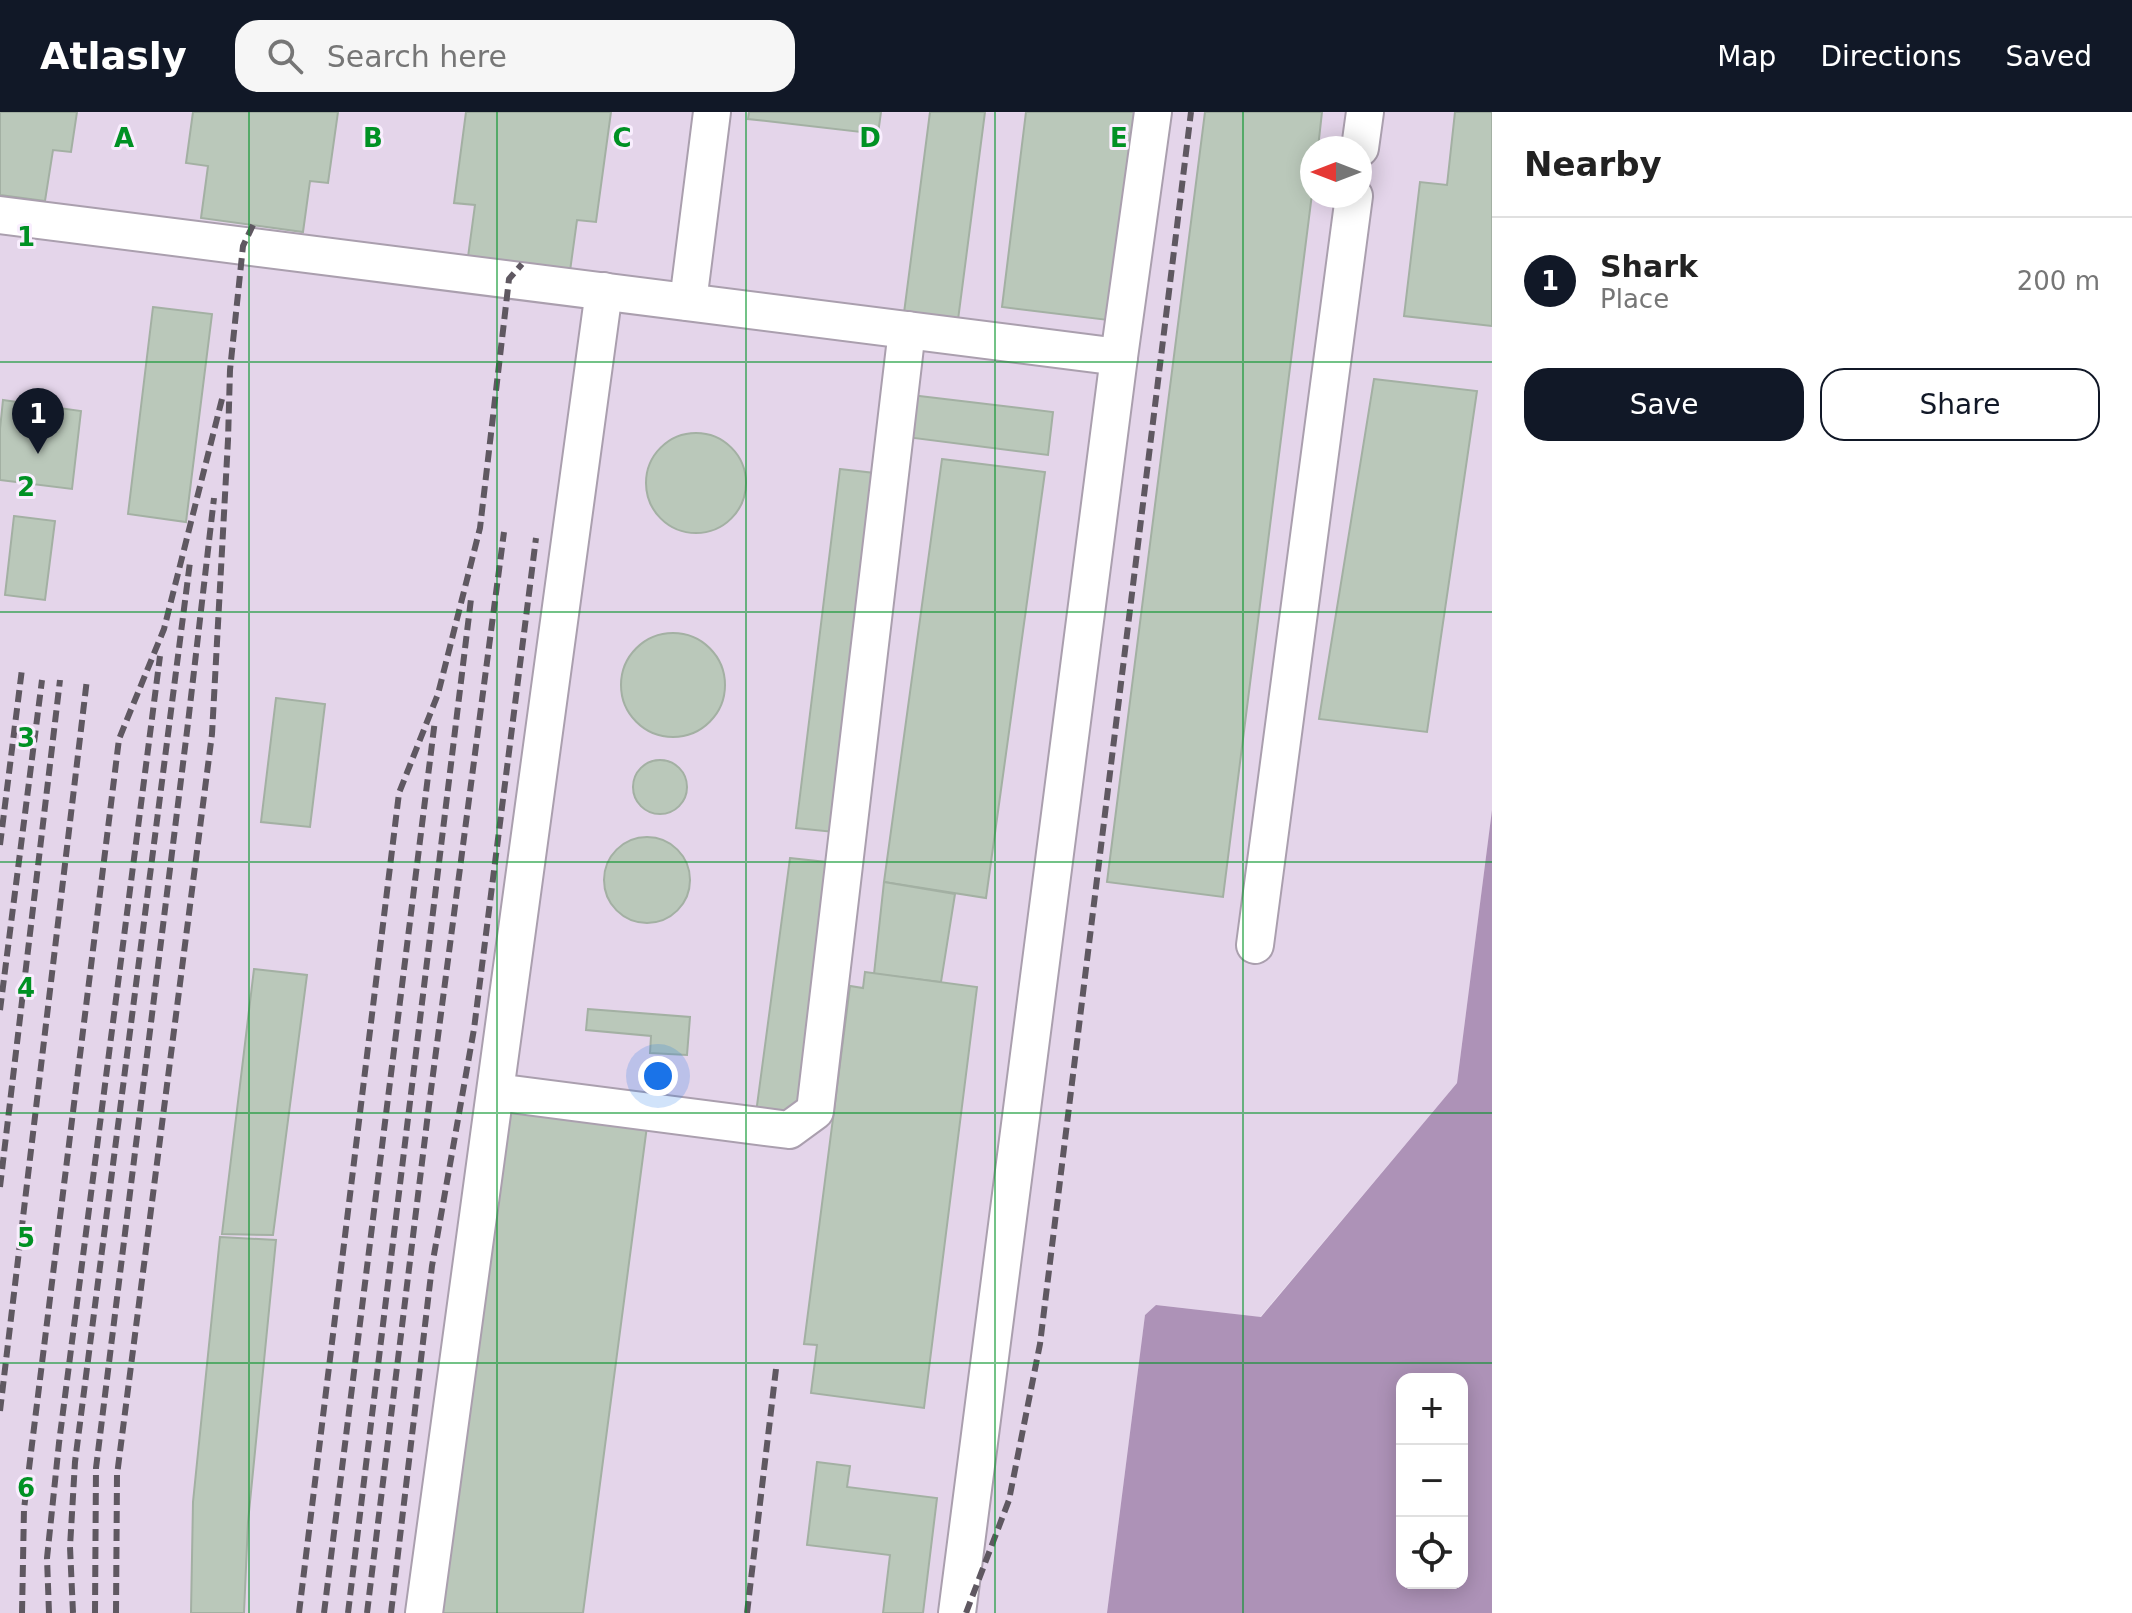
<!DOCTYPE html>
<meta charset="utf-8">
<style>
:root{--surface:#fff;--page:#f6f6f6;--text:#222;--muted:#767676;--line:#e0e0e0;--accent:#111827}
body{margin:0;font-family:"DejaVu Sans",sans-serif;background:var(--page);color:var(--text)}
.controls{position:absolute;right:24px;bottom:24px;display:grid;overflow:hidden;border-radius:16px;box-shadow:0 4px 20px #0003}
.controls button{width:72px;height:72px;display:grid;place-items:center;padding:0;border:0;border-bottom:2px solid var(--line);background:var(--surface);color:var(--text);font:40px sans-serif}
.compass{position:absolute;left:1300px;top:24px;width:72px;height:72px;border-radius:50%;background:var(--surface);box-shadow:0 4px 20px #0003;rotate:270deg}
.you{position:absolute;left:658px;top:964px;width:28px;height:28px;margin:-20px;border:6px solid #fff;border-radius:50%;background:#1a73e8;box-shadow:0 0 0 12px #1a73e833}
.badge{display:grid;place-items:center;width:52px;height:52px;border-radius:50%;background:var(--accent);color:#fff;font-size:26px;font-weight:700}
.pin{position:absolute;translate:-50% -66px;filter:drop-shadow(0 2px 4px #0008)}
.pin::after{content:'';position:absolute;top:42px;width:28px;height:24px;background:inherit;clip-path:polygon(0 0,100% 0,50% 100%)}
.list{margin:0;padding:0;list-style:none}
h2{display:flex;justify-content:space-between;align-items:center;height:104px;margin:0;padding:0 32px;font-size:34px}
h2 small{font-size:26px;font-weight:400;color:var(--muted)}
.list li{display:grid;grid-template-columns:52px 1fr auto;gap:24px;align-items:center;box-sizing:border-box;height:128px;padding:0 32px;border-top:2px solid var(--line)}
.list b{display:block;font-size:30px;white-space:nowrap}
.list p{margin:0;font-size:26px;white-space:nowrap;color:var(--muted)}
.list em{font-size:26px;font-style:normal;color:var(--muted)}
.actions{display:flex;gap:16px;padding:24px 32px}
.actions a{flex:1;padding:18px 0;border:2px solid var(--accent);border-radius:24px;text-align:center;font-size:28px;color:var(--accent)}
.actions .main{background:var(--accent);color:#fff}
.icon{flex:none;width:44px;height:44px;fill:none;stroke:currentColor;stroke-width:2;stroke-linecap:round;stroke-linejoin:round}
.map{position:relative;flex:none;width:1492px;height:1501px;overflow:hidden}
header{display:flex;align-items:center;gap:48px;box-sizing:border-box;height:112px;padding:0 40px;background:var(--accent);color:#fff}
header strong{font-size:38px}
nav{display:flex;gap:44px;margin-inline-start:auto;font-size:28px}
.search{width:560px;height:72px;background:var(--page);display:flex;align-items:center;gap:20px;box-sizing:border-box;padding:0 28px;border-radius:24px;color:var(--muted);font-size:30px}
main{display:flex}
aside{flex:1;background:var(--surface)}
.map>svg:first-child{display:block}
.built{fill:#e4d5ea;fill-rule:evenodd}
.water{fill:#ad92b7;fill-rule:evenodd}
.building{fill:#bac8ba;stroke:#a3b0a3;stroke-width:2}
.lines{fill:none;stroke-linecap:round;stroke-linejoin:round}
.minor-casing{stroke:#aa9fae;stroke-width:40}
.minor{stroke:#fff;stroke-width:36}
.rail{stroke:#5f5861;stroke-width:6;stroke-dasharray:12 6;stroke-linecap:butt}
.grid{fill:none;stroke:#009124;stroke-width:2;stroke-opacity:0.55}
.grid-label{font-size:26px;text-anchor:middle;font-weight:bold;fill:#009124;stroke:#f9eefe;stroke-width:6;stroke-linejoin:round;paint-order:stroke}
</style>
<header>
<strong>Atlasly</strong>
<div class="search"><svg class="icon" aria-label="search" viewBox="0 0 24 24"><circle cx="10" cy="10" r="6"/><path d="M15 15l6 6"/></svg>Search here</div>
<nav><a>Map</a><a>Directions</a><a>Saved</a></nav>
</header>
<main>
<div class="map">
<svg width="1492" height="1501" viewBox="0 0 1492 1501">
<rect width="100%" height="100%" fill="#ece1f0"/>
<path class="built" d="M0 0H1492V698L1457 971 1260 1205 1157 1193 1145 1203 1107 1501H0ZM1312 36H1360V84H1312Z"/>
<path class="water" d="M1492 698V1501H1107L1145 1203 1156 1193 1261 1205 1457 971ZM1402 1267H1462V1471H1402Z"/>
<g class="building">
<path d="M0 0H77L71 40 53 38 45 89 0 83Z"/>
<path d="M193 0H338L328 71 310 69 303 120 201 106 208 54 186 51Z"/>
<path d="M466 0H611L596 110 577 108 570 159 468 145 475 93 454 91Z"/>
<path d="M749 0H881L878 22 748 7Z"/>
<path d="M930 0H985L958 208 904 201Z"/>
<path d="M1026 0H1142L1116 209 1002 195Z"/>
<path d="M1205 0H1322L1318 36H1312V82L1223 785 1107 770Z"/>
<path d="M1455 0H1492V214L1404 204 1420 70 1447 73Z"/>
<path d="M153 195 212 202 186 410 128 402Z"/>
<path d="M1374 267 1477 279 1427 620 1319 607Z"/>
<path d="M911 283 1053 300 1048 343 906 325Z"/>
<path d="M3 288 81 299 72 377 0 368V317Z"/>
<circle cx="696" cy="371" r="50"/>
<path d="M942 347 1045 360 986 786 884 770Z"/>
<path d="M840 357 883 362 834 720 796 716Z"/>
<path d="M14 404 55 409 45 488 5 483Z"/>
<circle cx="673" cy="573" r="52"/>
<path d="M276 586 325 592 310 715 261 710Z"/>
<circle cx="660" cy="675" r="27"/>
<circle cx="647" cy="768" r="43"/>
<path d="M790 746 835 751 798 1001H756Z"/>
<path d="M884 770 955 782 941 870 874 862Z"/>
<path d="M254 857 307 863 273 1123 222 1122Z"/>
<path d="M865 860 977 875 924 1296 811 1281 817 1233 804 1232 850 874 863 876Z"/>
<path d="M588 897 690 905 687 943 650 941 651 924 586 918Z"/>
<path d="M502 995 647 1014 583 1501H436Z"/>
<path d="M220 1125 276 1128 248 1410 244 1501H191L193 1390Z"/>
<path d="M817 1350 850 1354 847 1375 937 1386 923 1501H883L890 1443 807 1433Z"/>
</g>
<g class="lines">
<g class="minor-casing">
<g id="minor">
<path d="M1360 36 1365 0"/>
<path d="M0 103 1119 245 957 1501"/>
<path d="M688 190 712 0"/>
<path d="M1119 245 1153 0"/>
<path d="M1255 833 1354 84"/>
<path d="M496 980 789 1018 815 999 907 218"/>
<path d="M424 1501 604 179"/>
</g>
</g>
<use href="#minor" class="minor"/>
<g class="rail">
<path d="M0 733 22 557"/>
<path d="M0 898 42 568"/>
<path d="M0 1075 60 568"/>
<path d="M0 1299 87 567"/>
<path d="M22 1501 24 1397 119 627 164 517 222 287"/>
<path d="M49 1501 47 1446 59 1331 160 544"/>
<path d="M73 1501 70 1435 75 1350 190 450"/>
<path d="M95 1501 96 1356 188 611 214 386"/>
<path d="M116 1501 117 1363 212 622 228 328 230 258 243 134 253 113"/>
<path d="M299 1501 399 681 438 582 480 416 509 167 522 152"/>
<path d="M324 1501 435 608"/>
<path d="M348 1501 471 487"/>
<path d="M367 1501 429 993 504 420"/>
<path d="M391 1501 432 1154 474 917 536 426"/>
<path d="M747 1501 776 1257"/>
<path d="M966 1501 1009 1388 1040 1232 1191 0"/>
</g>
</g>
<path class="grid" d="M249 0V1501M497 0V1501M746 0V1501M995 0V1501M1243 0V1501M0 250H1492M0 500H1492M0 750H1492M0 1001H1492M0 1251H1492"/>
<g class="grid-label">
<text x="124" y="35">A</text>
<text x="373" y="35">B</text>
<text x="622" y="35">C</text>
<text x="870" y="35">D</text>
<text x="1119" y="35">E</text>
<text x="26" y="134">1</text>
<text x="26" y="384">2</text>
<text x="26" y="635">3</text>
<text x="26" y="885">4</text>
<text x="26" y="1135">5</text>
<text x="26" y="1385">6</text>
</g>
</svg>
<div class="controls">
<button>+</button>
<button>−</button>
<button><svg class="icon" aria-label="locate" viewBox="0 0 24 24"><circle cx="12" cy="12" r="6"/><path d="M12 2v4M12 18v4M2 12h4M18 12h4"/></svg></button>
</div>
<svg class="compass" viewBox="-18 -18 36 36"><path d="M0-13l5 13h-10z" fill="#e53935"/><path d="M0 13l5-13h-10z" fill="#767676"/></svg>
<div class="you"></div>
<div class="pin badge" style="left:38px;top:342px">1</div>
</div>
<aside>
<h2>Nearby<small></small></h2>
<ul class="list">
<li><span class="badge">1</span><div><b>Shark</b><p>Place</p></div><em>200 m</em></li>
</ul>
<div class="actions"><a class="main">Save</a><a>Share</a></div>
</aside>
</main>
